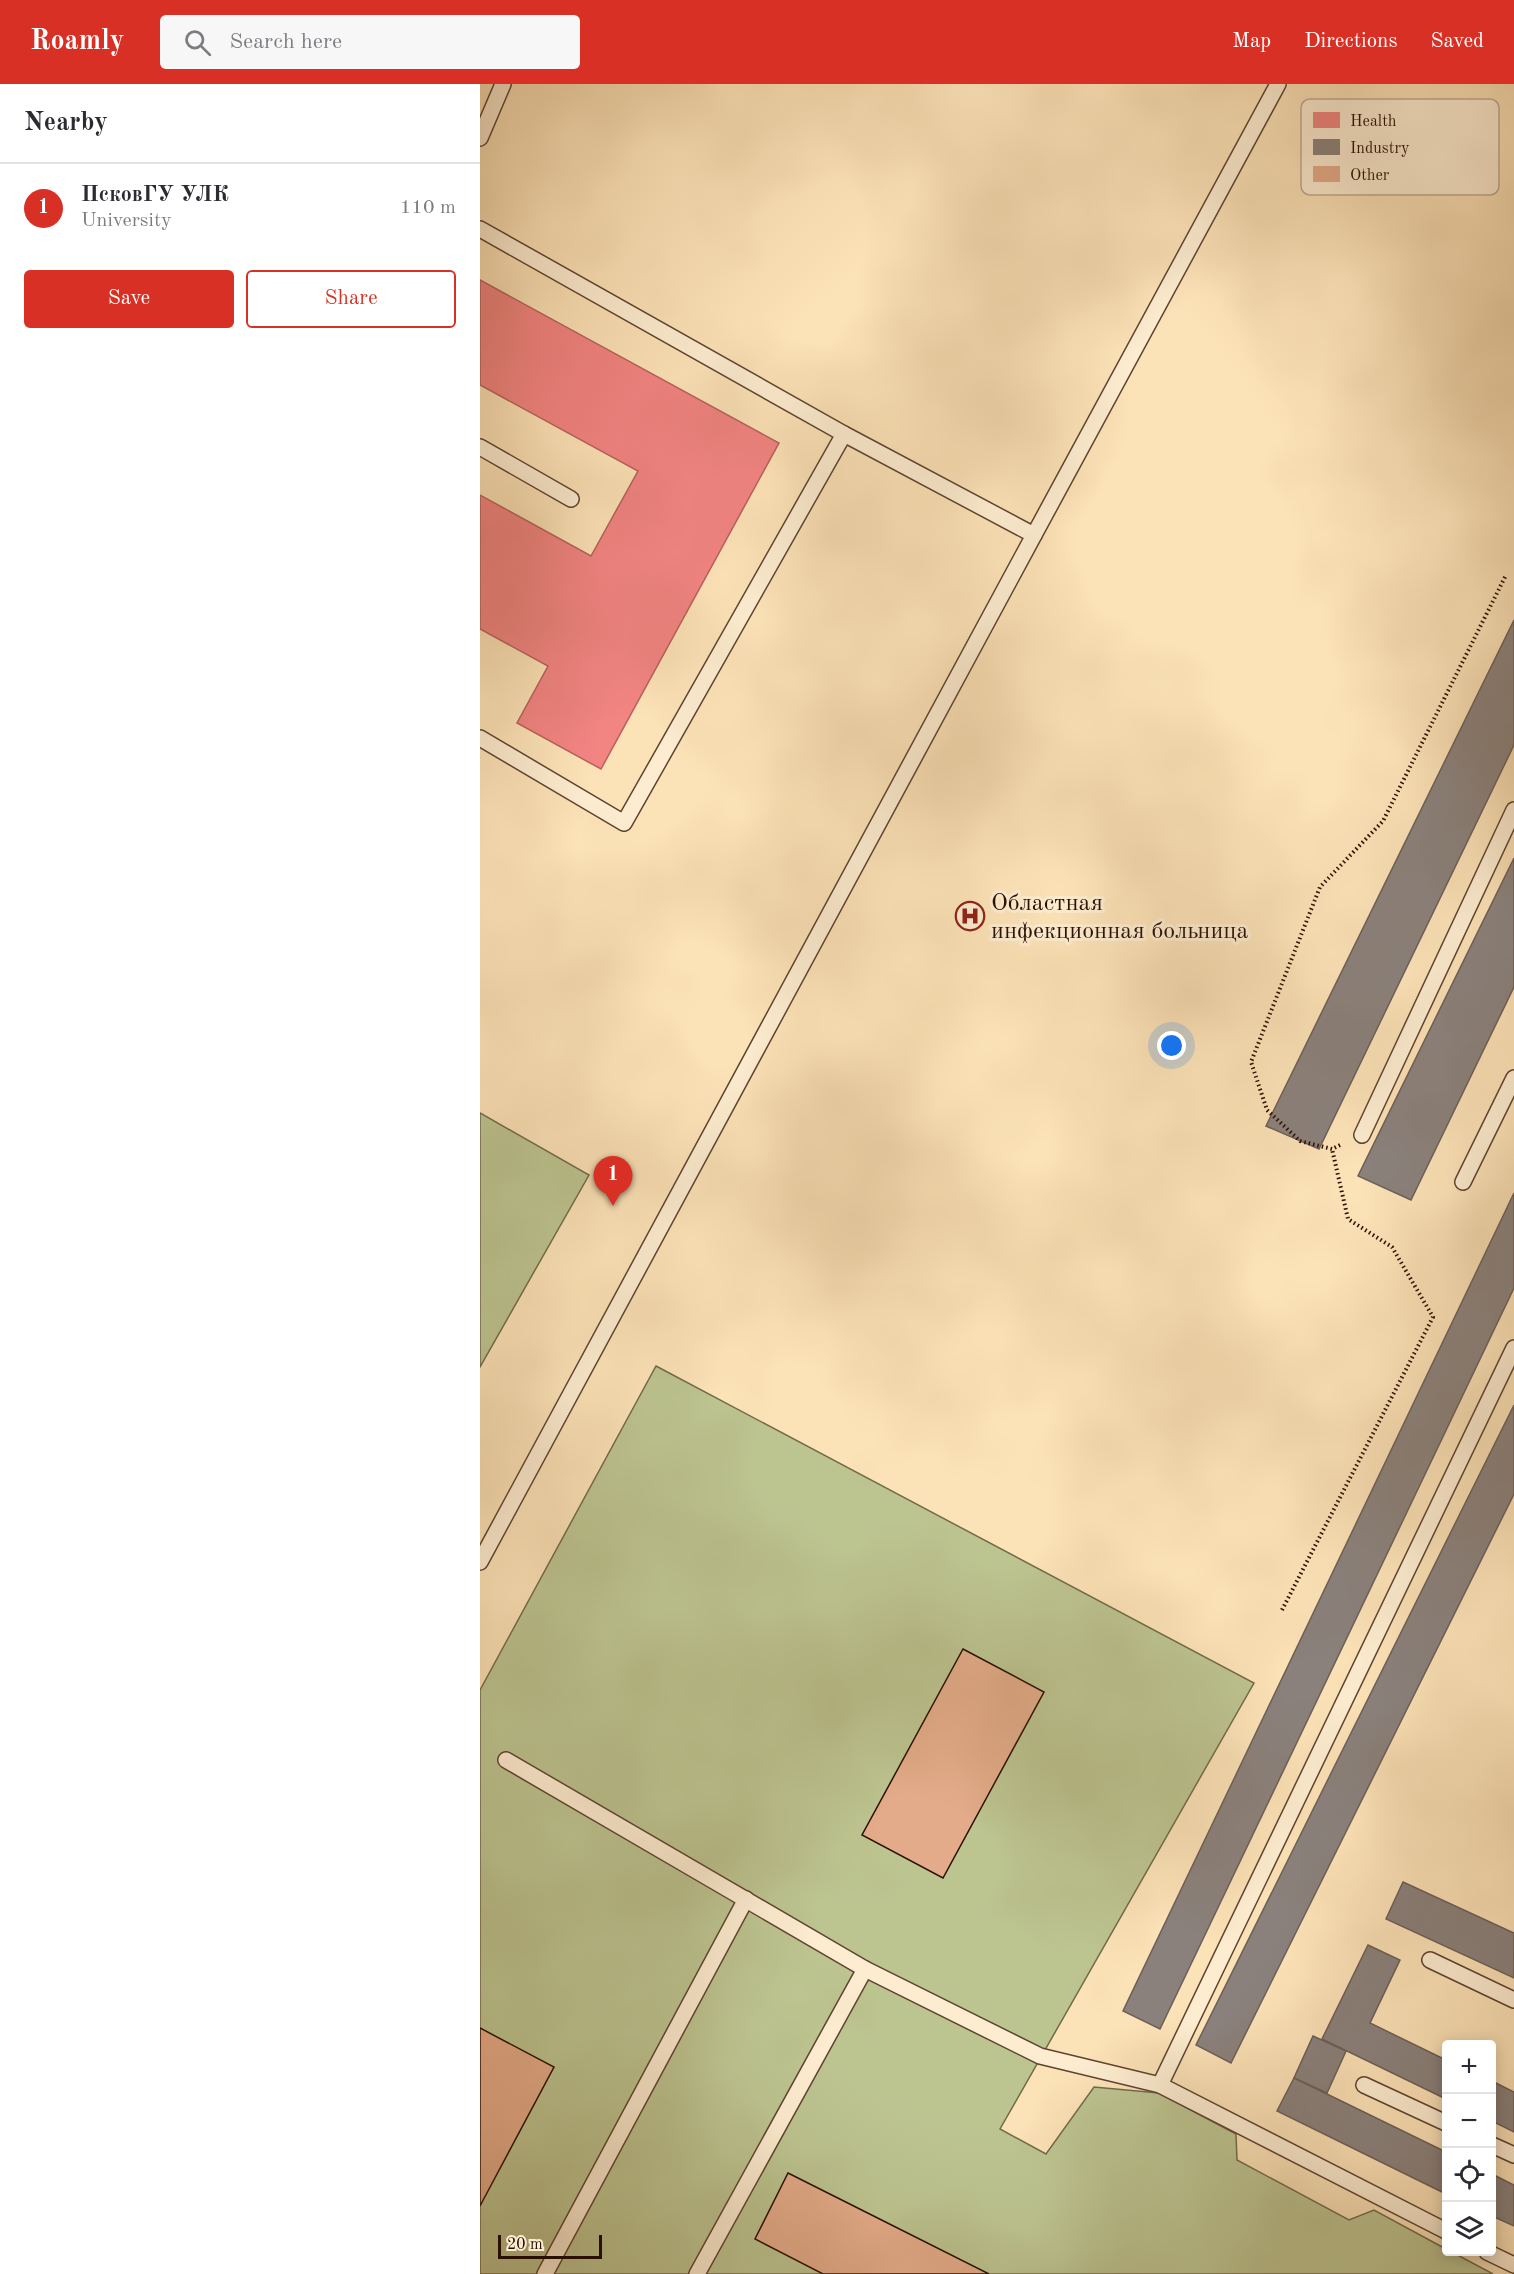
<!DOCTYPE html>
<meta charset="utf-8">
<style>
:root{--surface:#fff;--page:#f7f7f7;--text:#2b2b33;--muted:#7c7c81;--line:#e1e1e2;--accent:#d93025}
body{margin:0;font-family:"Old Standard TT",serif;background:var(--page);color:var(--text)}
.controls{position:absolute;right:18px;bottom:18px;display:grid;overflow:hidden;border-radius:6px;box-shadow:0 3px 15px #0003}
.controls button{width:54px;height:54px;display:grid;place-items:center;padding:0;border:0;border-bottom:2px solid var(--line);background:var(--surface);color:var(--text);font:30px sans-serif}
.scale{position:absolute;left:18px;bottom:15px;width:104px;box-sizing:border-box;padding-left:6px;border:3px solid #2a0f03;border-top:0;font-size:16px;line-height:21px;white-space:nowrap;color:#2a0f03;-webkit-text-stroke:4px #fdecd0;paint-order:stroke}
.you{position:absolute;left:692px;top:962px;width:21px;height:21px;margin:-15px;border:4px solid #fff;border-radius:50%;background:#1a73e8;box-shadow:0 0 0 9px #1a73e833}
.badge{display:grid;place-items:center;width:39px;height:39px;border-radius:50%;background:var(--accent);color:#fff;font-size:20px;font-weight:700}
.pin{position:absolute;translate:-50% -50px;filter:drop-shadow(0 2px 3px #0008)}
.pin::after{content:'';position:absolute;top:32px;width:21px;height:18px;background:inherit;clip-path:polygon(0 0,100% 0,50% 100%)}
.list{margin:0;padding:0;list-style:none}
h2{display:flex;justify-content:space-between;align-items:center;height:78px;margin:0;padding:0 24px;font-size:26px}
h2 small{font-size:20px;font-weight:400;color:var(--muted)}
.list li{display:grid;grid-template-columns:39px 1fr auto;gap:18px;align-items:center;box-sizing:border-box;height:90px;padding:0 24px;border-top:2px solid var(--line)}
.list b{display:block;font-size:22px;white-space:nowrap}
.list p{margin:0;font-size:20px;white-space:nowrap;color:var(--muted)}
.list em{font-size:20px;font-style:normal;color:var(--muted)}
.actions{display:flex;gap:12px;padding:18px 24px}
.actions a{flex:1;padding:14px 0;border:2px solid var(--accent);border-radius:6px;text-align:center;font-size:21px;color:var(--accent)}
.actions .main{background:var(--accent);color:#fff}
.icon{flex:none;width:33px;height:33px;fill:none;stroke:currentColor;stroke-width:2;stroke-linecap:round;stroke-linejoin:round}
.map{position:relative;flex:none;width:1034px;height:2190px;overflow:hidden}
header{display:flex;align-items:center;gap:36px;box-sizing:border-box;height:84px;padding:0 30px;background:var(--accent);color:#fff}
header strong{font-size:28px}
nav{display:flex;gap:33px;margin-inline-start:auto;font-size:21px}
.search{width:420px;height:54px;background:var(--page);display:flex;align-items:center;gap:15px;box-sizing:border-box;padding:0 21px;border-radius:6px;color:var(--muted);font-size:22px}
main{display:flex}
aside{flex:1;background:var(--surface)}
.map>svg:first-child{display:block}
.green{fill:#bcc490;stroke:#736a4a;stroke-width:1.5}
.health{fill:#f28482;stroke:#b6615c;stroke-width:1.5}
.industry{fill:#8a817c;stroke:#6d5f58;stroke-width:1.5}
.building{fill:#e3ab89;stroke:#2a0f03;stroke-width:1.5}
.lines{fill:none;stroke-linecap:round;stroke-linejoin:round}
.service-casing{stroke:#5e4430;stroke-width:18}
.path{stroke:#2a0f03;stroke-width:4;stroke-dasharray:1.5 3;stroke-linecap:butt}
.service{stroke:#fdecd0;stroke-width:15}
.labels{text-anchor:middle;stroke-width:6;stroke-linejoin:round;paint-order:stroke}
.poi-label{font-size:24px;fill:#2a0f03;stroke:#fdecd0;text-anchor:start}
.key{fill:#fdecd0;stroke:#beaa92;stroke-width:1.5}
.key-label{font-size:16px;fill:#2a0f03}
</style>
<header>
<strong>Roamly</strong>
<div class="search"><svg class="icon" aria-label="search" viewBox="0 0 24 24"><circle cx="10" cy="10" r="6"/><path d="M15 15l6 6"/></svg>Search here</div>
<nav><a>Map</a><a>Directions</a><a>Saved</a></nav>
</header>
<main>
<aside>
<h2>Nearby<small></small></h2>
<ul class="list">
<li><span class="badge">1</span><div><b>ПсковГУ УЛК</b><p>University</p></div><em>110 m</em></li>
</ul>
<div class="actions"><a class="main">Save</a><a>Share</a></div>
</aside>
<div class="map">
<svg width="1034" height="2190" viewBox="0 0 1034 2190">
<rect width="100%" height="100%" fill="#fce2b7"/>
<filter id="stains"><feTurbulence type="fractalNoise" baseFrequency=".00333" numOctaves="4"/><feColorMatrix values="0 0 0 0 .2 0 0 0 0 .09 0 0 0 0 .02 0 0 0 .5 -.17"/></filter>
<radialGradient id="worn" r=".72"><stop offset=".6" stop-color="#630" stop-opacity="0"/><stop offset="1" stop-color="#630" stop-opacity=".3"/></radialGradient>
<g class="green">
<path d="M0 1029 109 1091 0 1283Z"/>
<path d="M176 1282 774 1599 520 2045 566 2070 614 2003 679 2009 756 2050 757 2076 869 2136 894 2126 966 2165V2168H972L1013 2190H0V1606Z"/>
</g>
<path class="health" d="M0 196 299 359 121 685 37 639 68 582 0 545V411L111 472 158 387 0 301Z"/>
<g class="industry">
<path d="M1034 536V661L839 1065 786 1042Z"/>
<path d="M1034 774V903L931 1116 878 1092Z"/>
<path d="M1034 1109V1204L680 1945 643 1927Z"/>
<path d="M1034 1321V1410L751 1979 716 1961Z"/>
<path d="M923 1798 1034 1849V1894L906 1835Z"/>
<path d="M888 1861 920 1876 890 1939 966 1976V2015L842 1955Z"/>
<path d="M833 1952 866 1967 847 2009 814 1994Z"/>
<path d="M814 1994 966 2068V2110L797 2027Z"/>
<path d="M1012 1997 1034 2008V2048L1012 2037Z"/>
<path d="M1012 2090 1034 2101V2142L1012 2132Z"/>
</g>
<g class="building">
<path d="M483 1565 564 1608 463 1794 382 1751Z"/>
<path d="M0 1944 74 1983 0 2122Z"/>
<path d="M308 2089 509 2190H343L275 2155Z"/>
</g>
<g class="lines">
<g class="service-casing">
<g id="service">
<path d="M0 54 23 0"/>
<path d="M0 145 364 350 144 739 0 654"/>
<path d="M364 350 554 451 798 0"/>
<path d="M0 363 91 415"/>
<path d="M882 1051 1034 726"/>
<path d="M983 1098 1034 994"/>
<path d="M0 1478 554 451"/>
<path d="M26 1676 385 1885 560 1972 680 2001"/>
<path d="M950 1876 1034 1916"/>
<path d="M884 2001 966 2039"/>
<path d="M1012 2061 1034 2071"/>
<path d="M966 2147 680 2001 1034 1264"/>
<path d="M1007 2168 1034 2181"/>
<path d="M65 2190 266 1815"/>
<path d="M217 2190 385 1885"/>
</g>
</g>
<g class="path">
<path d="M860 1061 852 1065 820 1057 787 1026 771 978 840 803 903 737 1026 491"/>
<path d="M802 1526 953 1233 912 1163 868 1135 852 1065"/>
</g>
<use href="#service" class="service"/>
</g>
<defs>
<g id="hospital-ring" transform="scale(1.5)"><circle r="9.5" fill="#fdecd0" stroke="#8f2418" stroke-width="1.5"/><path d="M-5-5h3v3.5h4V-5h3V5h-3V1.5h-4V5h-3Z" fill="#8f2418"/></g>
</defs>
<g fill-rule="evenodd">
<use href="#hospital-ring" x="490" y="832"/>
</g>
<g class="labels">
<g class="poi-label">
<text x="511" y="826">Областная<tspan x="511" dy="28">инфекционная больница</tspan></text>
</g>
</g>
<rect x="821" y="15" width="198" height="96" rx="9" class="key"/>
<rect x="833" y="28" width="27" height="16" fill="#f28482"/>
<rect x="833" y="55" width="27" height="16" fill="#8a817c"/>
<rect x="833" y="82" width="27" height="16" fill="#e3ab89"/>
<g class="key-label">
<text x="870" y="42">Health</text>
<text x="870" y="69">Industry</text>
<text x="870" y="96">Other</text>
</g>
<rect width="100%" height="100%" filter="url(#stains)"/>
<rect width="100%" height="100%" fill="url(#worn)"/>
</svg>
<div class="controls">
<button>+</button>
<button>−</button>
<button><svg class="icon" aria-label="locate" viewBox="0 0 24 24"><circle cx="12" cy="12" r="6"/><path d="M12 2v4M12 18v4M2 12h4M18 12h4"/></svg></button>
<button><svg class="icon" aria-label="layers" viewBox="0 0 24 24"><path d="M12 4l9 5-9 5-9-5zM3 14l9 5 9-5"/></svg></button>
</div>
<div class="scale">20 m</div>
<div class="you"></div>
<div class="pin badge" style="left:133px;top:1122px">1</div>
</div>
</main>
